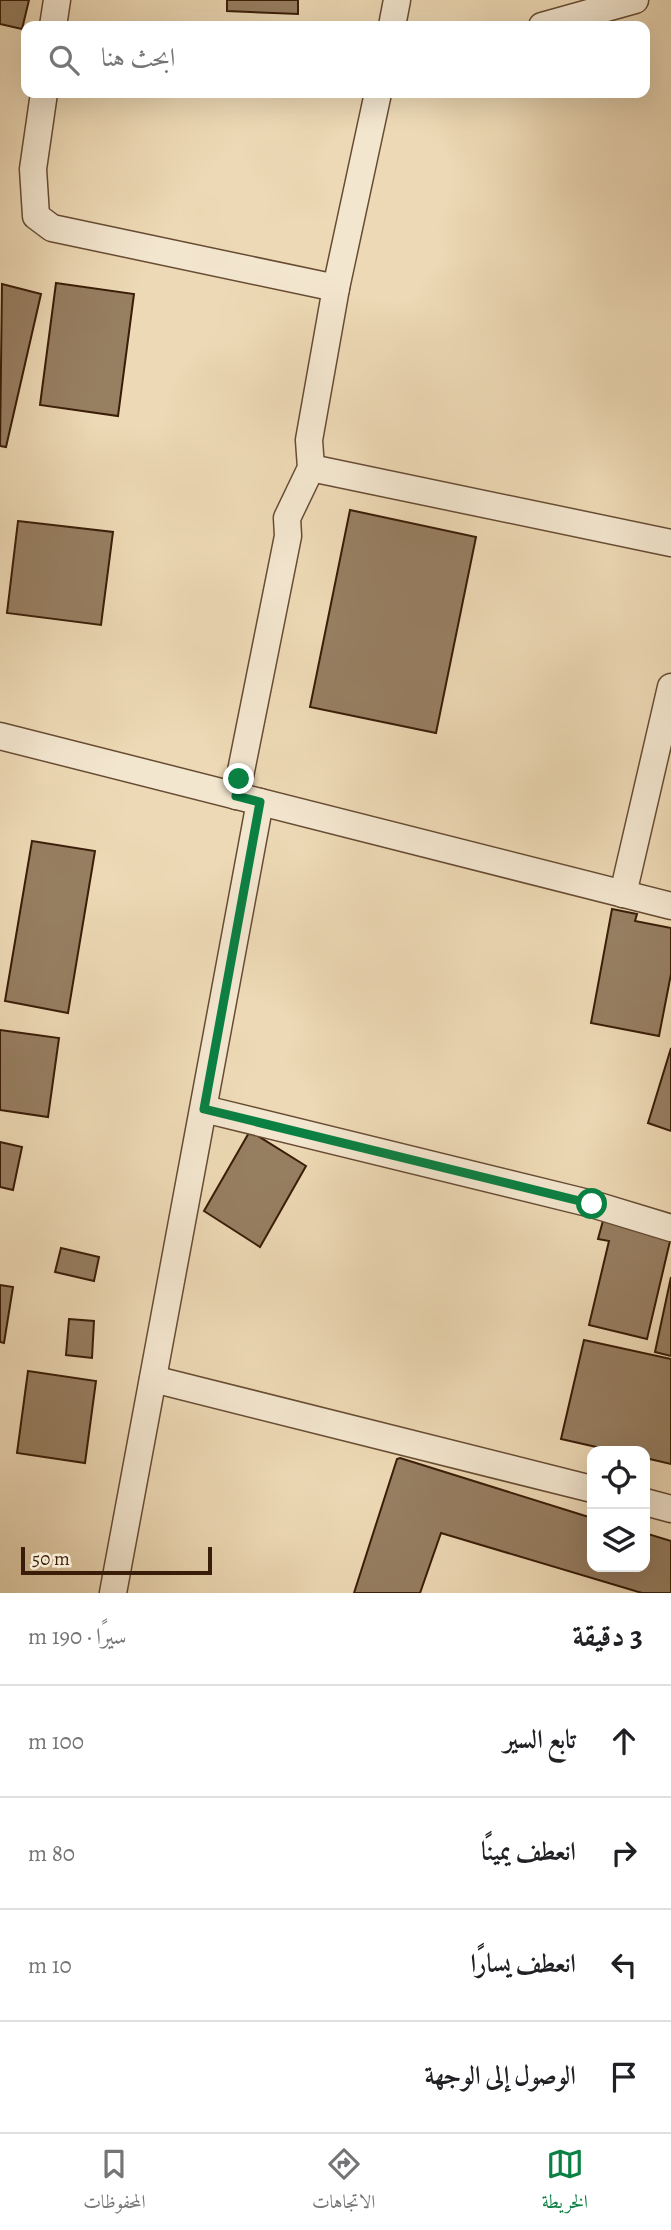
<!DOCTYPE html>
<html lang="ar">
<meta charset="utf-8">
<style>
:root{--surface:#fff;--page:#f6f6f6;--text:#202124;--muted:#757577;--line:#e0e0e0;--accent:#0b8043}
body{margin:0;font-family:Alegreya,Amiri,serif;background:var(--page);color:var(--text);direction:rtl}
.controls{position:absolute;right:21px;bottom:21px;display:grid;overflow:hidden;border-radius:14px;box-shadow:0 7px 28px #0002}
.controls button{width:63px;height:63px;display:grid;place-items:center;padding:0;border:0;border-bottom:2px solid var(--line);background:var(--surface);color:var(--text);font:35px sans-serif}
.scale{position:absolute;left:21px;bottom:18px;width:191px;box-sizing:border-box;padding-left:7px;border:4px solid #3a1d08;border-top:0;font-size:19px;line-height:24px;white-space:nowrap;color:#3a1d08;-webkit-text-stroke:5px #f3e6cf;paint-order:stroke}
.stop{position:absolute;width:21px;height:21px;margin:-16px;border:5px solid #0b8043;border-radius:50%;background:#fff}
.stop.end{background:#0b8043;border-color:#fff;box-shadow:0 2px 7px #0008}
.list{margin:0;padding:0;list-style:none}
h2{display:flex;justify-content:space-between;align-items:center;height:91px;margin:0;padding:0 28px;font-size:30px}
h2 small{font-size:23px;font-weight:400;color:var(--muted)}
.list li{display:grid;grid-template-columns:46px 1fr auto;gap:21px;align-items:center;box-sizing:border-box;height:112px;padding:0 28px;border-top:2px solid var(--line)}
.list b{display:block;font-size:26px;white-space:nowrap}
.list em{font-size:23px;font-style:normal;color:var(--muted)}
.icon{flex:none;width:38px;height:38px;fill:none;stroke:currentColor;stroke-width:2;stroke-linecap:round;stroke-linejoin:round}
.map{position:relative;flex:none;width:671px;height:1593px;overflow:hidden;direction:ltr}
.search{position:absolute;background:var(--surface);box-shadow:0 7px 28px #0002;left:21px;right:21px;top:21px;height:77px;display:flex;align-items:center;gap:18px;box-sizing:border-box;padding:0 24px;border-radius:14px;color:var(--muted);font-size:26px}
.sheet{height:539px;background:var(--surface)}
nav{display:flex;justify-content:space-around;align-items:center;box-sizing:border-box;height:98px;border-top:2px solid var(--line);background:var(--surface);font-size:19px;color:var(--muted)}
nav a{display:grid;justify-items:center;gap:4px}
nav .on{color:var(--accent)}
.map>svg:first-child{display:block}
.building{fill:#977f62;stroke:#3a1d08;stroke-width:2}
.lines{fill:none;stroke-linecap:round;stroke-linejoin:round}
.minor-casing{stroke:#674c33;stroke-width:29}
.minor{stroke:#f3e6cf;stroke-width:26}
.route{stroke:#0b8043;stroke-width:9}
</style>
<div class="map">
<svg width="671" height="1593" viewBox="0 0 671 1593">
<rect width="100%" height="100%" fill="#edd9b5"/>
<filter id="stains"><feTurbulence type="fractalNoise" baseFrequency=".00286" numOctaves="4"/><feColorMatrix values="0 0 0 0 .2 0 0 0 0 .09 0 0 0 0 .02 0 0 0 .5 -.17"/></filter>
<radialGradient id="worn" r=".72"><stop offset=".6" stop-color="#630" stop-opacity="0"/><stop offset="1" stop-color="#630" stop-opacity=".3"/></radialGradient>
<g class="building">
<path d="M0 0H29L22 29 0 24Z"/>
<path d="M227 0H298V14L227 11Z"/>
<path d="M56 283 134 294 118 416 40 405Z"/>
<path d="M2 284 41 294 6 447 0 446Z"/>
<path d="M350 510 476 537 436 733 310 707Z"/>
<path d="M18 521 113 532 101 625 7 613Z"/>
<path d="M32 841 95 851 68 1013 5 1001Z"/>
<path d="M612 909 637 914 635 921 671 928V974L659 1036 591 1023Z"/>
<path d="M0 1030 59 1038 48 1117 0 1110Z"/>
<path d="M671 1048V1131L648 1123Z"/>
<path d="M250 1131 306 1166 260 1247 204 1211Z"/>
<path d="M0 1142 22 1147 13 1190 0 1187Z"/>
<path d="M604 1217 671 1237 647 1339 589 1325 609 1241 598 1239Z"/>
<path d="M61 1248 99 1257 94 1281 55 1272Z"/>
<path d="M671 1277V1356L655 1352Z"/>
<path d="M0 1285 13 1287 4 1343 0 1342Z"/>
<path d="M69 1319 94 1321 92 1358 66 1355Z"/>
<path d="M584 1340 671 1359V1464L645 1458V1451H614L561 1439Z"/>
<path d="M28 1371 96 1381 85 1463 17 1453Z"/>
<path d="M400 1458 592 1518V1567H645V1533L671 1541V1593H642L441 1533 420 1593H354L397 1459Z"/>
</g>
<g class="lines">
<g class="minor-casing">
<g id="minor">
<path d="M53 26 57 0"/>
<path d="M392 26 397 0"/>
<path d="M542 26 635 0"/>
<path d="M44 93 33 169 36 216 52 228 336 288"/>
<path d="M311 468 671 543"/>
<path d="M0 736 671 906"/>
<path d="M236 796 288 536 287 518 311 468 309 440 336 288 378 93"/>
<path d="M623 894 671 687"/>
<path d="M204 1109 592 1204 671 1228"/>
<path d="M153 1379 592 1489"/>
<path d="M645 1502 671 1509"/>
<path d="M113 1593 260 802"/>
</g>
</g>
<use href="#minor" class="minor"/>
</g>
<g class="lines">
<path class="route" d="M239 779 236 796 260 802 204 1109 592 1204"/>
</g>
<rect width="100%" height="100%" filter="url(#stains)"/>
<rect width="100%" height="100%" fill="url(#worn)"/>
</svg>
<div class="controls">
<button><svg class="icon" aria-label="locate" viewBox="0 0 24 24"><circle cx="12" cy="12" r="6"/><path d="M12 2v4M12 18v4M2 12h4M18 12h4"/></svg></button>
<button><svg class="icon" aria-label="layers" viewBox="0 0 24 24"><path d="M12 4l9 5-9 5-9-5zM3 14l9 5 9-5"/></svg></button>
</div>
<div class="scale">50 m</div>
<div class="stop" style="left:592px;top:1204px"></div>
<div class="stop end" style="left:239px;top:779px"></div>
<div class="search"><svg class="icon" aria-label="search" viewBox="0 0 24 24"><circle cx="10" cy="10" r="6"/><path d="M15 15l6 6"/></svg>ابحث هنا</div>
</div>
<section class="sheet">
<h2>3 دقيقة<small>سيرًا · 190 m</small></h2>
<ul class="list">
<li><svg class="icon" aria-label="ahead" viewBox="0 0 24 24"><path d="M12 20V5M6 11l6-6 6 6"/></svg><div><b>تابع السير</b></div><em>100 m</em></li>
<li><svg class="icon" aria-label="right" viewBox="0 0 24 24"><path d="M7 20v-9h11M14 6l5 5-5 5"/></svg><div><b>انعطف يمينًا</b></div><em>80 m</em></li>
<li><svg class="icon" aria-label="left" viewBox="0 0 24 24"><path d="M17 20v-9H6M10 6l-5 5 5 5"/></svg><div><b>انعطف يسارًا</b></div><em>10 m</em></li>
<li><svg class="icon" aria-label="arrive" viewBox="0 0 24 24"><path d="M6 21V4h12l-3 4 3 4H6"/></svg><div><b>الوصول إلى الوجهة</b></div></li>
</ul>
</section>
<nav>
<a class="on"><svg class="icon" aria-label="map" viewBox="0 0 24 24"><path d="M3 6l6-2 6 2 6-2v14l-6 2-6-2-6 2zM9 4v14M15 6v14"/></svg>الخريطة</a>
<a><svg class="icon" aria-label="directions" viewBox="0 0 24 24"><path d="M12 3l9 9-9 9-9-9zM9 14v-3h6M13 9l2 2-2 2"/></svg>الاتجاهات</a>
<a><svg class="icon" aria-label="saved" viewBox="0 0 24 24"><path d="M7 4h10v16l-5-4-5 4z"/></svg>المحفوظات</a>
</nav>
